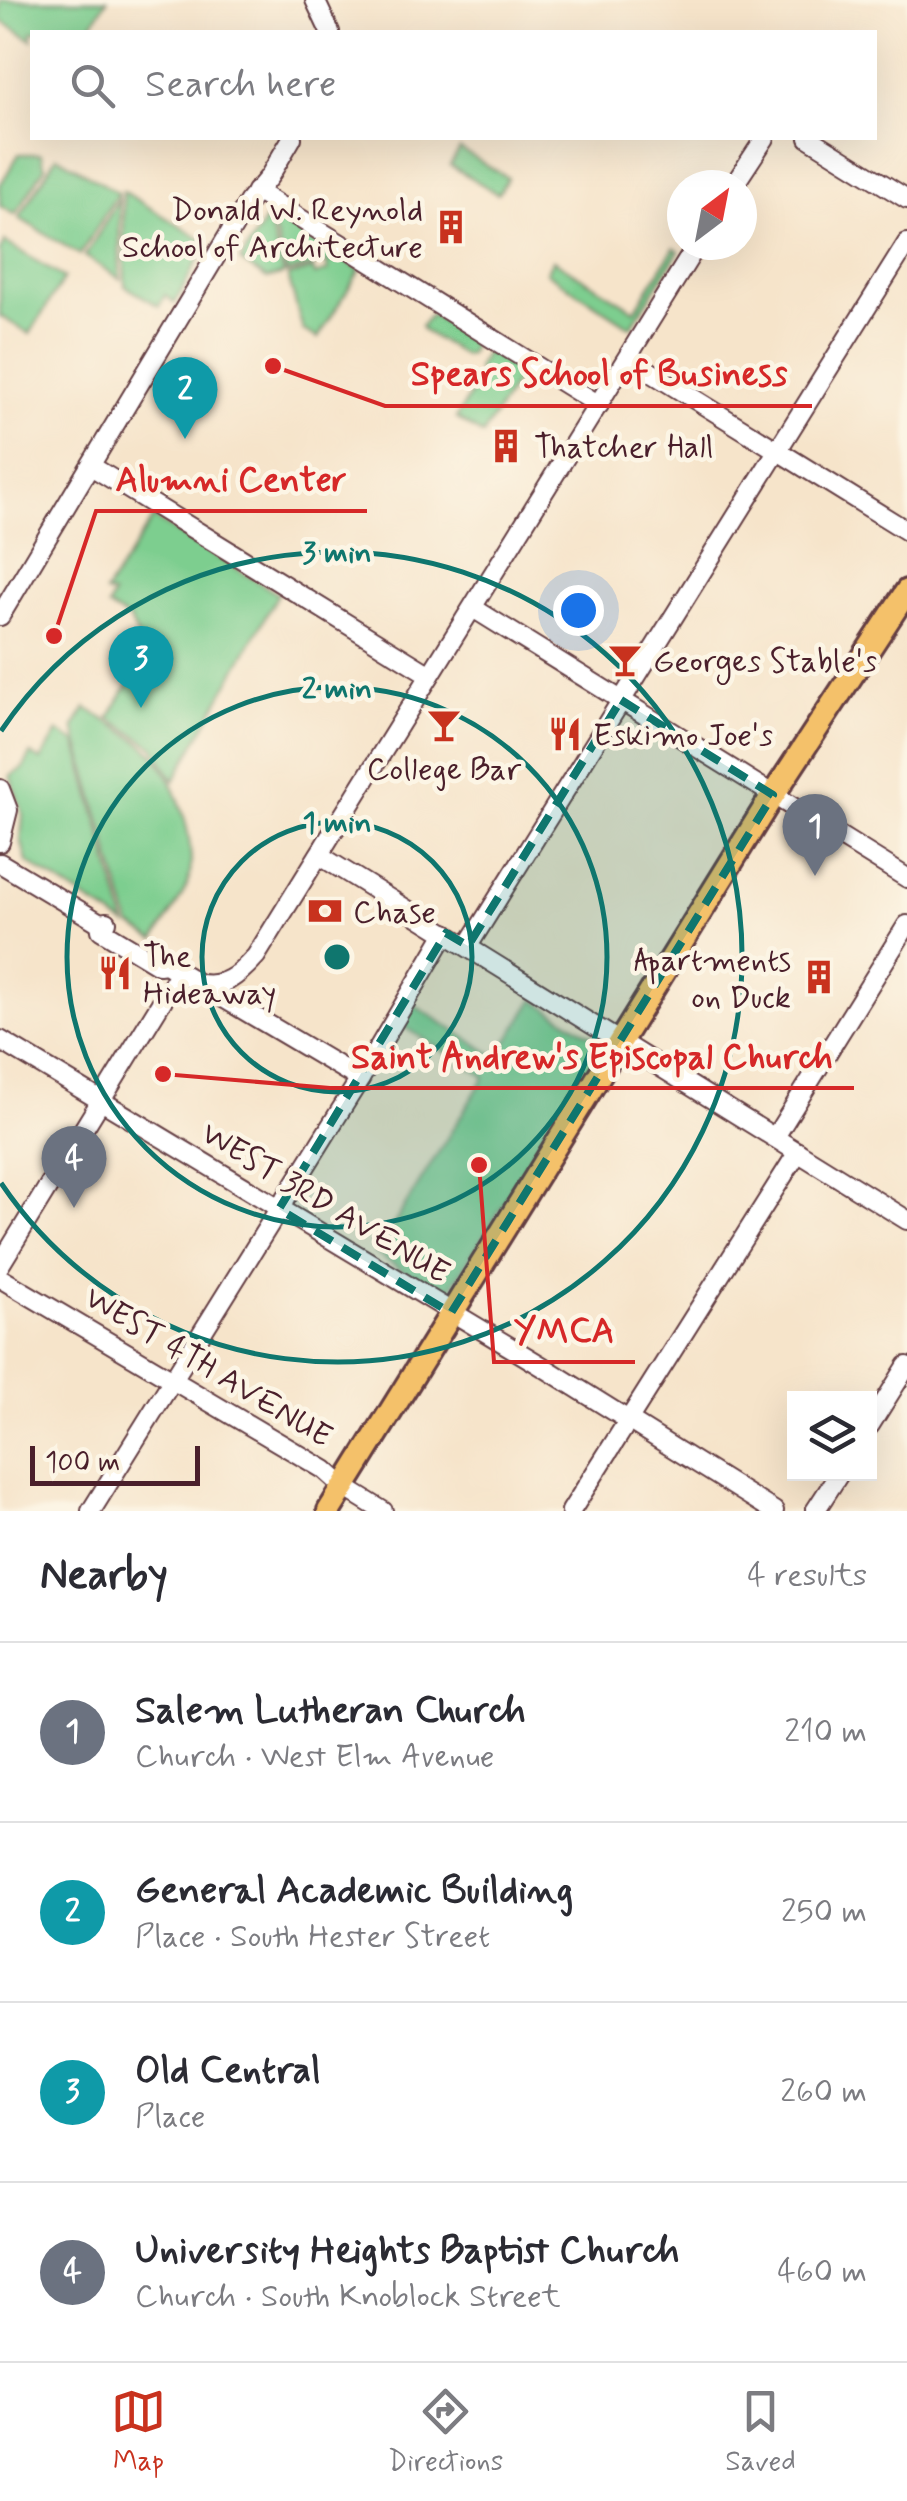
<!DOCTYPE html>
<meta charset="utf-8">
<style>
:root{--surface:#fff;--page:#f7f7f7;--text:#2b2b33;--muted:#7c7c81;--line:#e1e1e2;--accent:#c8321e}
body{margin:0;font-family:Mynerve,sans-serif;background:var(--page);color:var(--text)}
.controls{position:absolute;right:30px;bottom:30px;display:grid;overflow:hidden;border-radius:0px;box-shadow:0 10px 40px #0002}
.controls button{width:90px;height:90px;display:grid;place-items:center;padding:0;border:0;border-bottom:2px solid var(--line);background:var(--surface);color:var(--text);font:50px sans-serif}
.compass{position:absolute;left:667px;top:170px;width:90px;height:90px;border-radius:50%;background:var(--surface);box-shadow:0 10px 40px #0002;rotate:32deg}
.scale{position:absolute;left:30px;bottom:25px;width:170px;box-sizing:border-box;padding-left:10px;border:5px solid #4a1f2b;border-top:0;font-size:28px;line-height:35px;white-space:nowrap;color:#4a1f2b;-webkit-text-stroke:8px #fcf5e5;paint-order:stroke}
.you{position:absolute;left:578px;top:610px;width:35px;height:35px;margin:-25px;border:8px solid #fff;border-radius:50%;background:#1a73e8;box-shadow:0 0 0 15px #1a73e833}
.badge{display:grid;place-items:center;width:65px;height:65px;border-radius:50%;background:var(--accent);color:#fff;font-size:32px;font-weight:700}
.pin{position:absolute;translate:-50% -82px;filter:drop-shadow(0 2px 5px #0008)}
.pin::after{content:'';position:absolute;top:52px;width:35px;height:30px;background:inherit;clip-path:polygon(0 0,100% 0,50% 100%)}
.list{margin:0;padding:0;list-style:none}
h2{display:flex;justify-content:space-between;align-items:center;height:130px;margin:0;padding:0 40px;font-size:42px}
h2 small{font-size:32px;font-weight:400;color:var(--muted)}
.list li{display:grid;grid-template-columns:65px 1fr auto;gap:30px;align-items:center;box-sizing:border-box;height:180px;padding:0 40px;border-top:2px solid var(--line)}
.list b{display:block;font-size:38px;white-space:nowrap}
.list p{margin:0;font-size:32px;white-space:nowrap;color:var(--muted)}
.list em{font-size:32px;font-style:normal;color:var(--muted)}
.icon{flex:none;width:55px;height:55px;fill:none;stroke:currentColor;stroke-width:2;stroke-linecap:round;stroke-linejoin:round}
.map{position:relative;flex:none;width:907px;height:1511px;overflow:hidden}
.search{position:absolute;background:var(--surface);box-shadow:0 10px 40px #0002;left:30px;right:30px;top:30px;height:110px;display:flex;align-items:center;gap:25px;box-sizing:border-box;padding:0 35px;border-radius:0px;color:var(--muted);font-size:38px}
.sheet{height:850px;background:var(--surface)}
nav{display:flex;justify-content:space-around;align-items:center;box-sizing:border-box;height:140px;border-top:2px solid var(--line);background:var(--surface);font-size:28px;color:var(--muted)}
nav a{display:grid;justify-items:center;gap:5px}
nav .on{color:var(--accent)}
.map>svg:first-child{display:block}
.green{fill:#7dce8f;stroke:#64765d;stroke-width:2.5}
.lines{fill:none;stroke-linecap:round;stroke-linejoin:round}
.minor-casing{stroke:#643d43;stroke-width:22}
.major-casing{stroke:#643d43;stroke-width:28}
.minor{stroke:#fff;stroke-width:18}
.major{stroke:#f4c16a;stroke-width:22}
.marked{fill:#0f766e;fill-opacity:0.2;stroke:#0f766e;stroke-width:8;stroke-dasharray:20 12;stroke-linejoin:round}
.ring{fill:none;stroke:#0f766e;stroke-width:5}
.labels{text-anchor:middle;stroke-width:9;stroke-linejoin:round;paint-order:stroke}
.poi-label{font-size:32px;fill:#4a1f2b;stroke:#fcf5e5;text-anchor:start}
.street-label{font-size:32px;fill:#4a1f2b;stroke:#fcf5e5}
.centre{fill:#0f766e;stroke:#fcf5e5;stroke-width:5}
.ring-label{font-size:30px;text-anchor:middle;font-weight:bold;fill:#0f766e;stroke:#fcf5e5;stroke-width:9;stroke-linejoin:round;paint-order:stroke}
.leader{fill:none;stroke:#d62828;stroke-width:4}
.callout-dot{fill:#d62828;stroke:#fcf5e5;stroke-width:4}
.callout-label{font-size:35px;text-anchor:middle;font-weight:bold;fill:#d62828;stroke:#fcf5e5;stroke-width:9;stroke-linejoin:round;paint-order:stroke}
</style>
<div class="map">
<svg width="907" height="1511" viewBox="0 0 907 1511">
<rect width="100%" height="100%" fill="#fcf5e5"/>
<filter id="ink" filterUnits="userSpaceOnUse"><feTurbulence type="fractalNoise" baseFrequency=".01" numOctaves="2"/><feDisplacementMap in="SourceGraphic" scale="20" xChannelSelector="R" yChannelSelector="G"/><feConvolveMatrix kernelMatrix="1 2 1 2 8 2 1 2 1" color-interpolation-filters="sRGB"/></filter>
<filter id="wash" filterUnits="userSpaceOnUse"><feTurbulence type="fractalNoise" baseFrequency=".0048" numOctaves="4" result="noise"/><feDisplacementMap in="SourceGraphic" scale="40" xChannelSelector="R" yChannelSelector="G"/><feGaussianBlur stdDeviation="2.25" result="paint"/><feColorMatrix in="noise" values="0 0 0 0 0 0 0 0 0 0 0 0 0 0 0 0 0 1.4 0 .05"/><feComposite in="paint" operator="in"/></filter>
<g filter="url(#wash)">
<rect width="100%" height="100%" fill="#f6e4ca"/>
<g class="green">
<path d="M0 0H107L87 32H32V40L0 20Z"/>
<path d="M460 149 508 178 498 194 450 165Z"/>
<path d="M19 154H41L45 167 15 215 0 206V185Z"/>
<path d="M57 156 118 193 80 255 19 218Z"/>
<path d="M123 191 207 243 175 303 165 295 159 306 125 286Z"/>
<path d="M119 199 120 279 85 256Z"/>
<path d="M270 214 340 257 328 262 344 260 360 270 318 338 303 330 288 276 313 269 315 275 328 271 326 262 287 273Z"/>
<path d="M267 217 284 274 267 279 240 261Z"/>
<path d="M5 242 64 278 30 334 0 316V250Z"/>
<path d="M674 248 679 251 631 327 546 272 553 260 635 310Z"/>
<path d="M431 314 474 341 469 354 463 355 424 331 421 326Z"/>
<path d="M491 351 522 371 483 435 456 418 481 377 477 368 486 352Z"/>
<path d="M153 518 278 594 174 781 154 747 109 718 146 654 130 620 108 607 113 595 105 593Z"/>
<path d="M86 708C106 721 128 732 146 747 175 770 201 851 187 885 179 904 165 922 155 940L130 925 74 727Z"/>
<path d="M58 732 76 742 126 925 27 862 21 840 23 814 10 776 23 768 31 754 41 760Z"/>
<path d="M534 1000 597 1039V1055L451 1288 439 1294 376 1253 485 1077 400 1024 412 1004 497 1057Z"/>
</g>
</g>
<g filter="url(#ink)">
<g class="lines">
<g class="minor-casing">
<g id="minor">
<path d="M315 0 330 32"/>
<path d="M809 138 907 199"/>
<path d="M734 185 765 138"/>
<path d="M256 191 599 405"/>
<path d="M628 358 907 531"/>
<path d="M91 466 430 675"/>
<path d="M473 608 907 878"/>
<path d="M0 616 249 201 269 177 292 138"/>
<path d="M0 789 8 810 0 842"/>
<path d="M319 855 907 1220"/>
<path d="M0 863 100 923 107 922"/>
<path d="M100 923 101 930 159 965 166 964 360 1079"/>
<path d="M468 946 907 243"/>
<path d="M196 983C224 989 238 976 256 956L697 245"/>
<path d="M0 1040 545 1368 774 1511"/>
<path d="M775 1137 907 925"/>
<path d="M0 1265 180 972"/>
<path d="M0 1278 325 1470 344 1487 383 1511"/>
<path d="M870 1425 907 1366"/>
<path d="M91 1511 360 1079 446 933"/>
<path d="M571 1511 798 1152"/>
<path d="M815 1511 839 1474"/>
</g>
</g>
<g class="major-casing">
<path id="major" d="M329 1511 773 795 907 591"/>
</g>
<use href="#minor" class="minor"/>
<use href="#major" class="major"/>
</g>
</g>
<path class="marked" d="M621 700 773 795 451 1313 279 1209 446 933 468 946Z"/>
<g class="ring">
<circle cx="337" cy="957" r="135"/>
<circle cx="337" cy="957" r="270"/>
<path d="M1 731A405 405 0 1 1 1 1183"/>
</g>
<defs>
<g id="building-bare" transform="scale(2.7)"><path d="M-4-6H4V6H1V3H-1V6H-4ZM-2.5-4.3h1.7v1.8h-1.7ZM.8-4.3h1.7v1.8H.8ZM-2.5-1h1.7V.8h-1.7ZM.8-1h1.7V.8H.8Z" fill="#c8321e" stroke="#fcf5e5" stroke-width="2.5" paint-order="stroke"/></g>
<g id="bar-bare" transform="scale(2.7)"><path d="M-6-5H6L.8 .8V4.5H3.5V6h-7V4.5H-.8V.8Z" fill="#c8321e" stroke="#fcf5e5" stroke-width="2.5" paint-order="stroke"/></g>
<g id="restaurant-bare" transform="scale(2.7)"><path d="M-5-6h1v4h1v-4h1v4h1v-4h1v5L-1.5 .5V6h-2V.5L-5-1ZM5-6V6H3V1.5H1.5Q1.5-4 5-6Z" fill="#c8321e" stroke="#fcf5e5" stroke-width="2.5" paint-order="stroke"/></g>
<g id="bank-bare" transform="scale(2.7)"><path d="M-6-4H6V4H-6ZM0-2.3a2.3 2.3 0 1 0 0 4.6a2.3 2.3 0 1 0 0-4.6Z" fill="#c8321e" stroke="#fcf5e5" stroke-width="2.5" paint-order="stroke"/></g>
</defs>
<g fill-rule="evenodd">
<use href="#building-bare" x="451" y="227"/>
<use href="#building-bare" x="506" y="446"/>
<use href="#bar-bare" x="625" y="660"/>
<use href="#bar-bare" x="444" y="725"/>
<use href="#restaurant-bare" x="565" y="734"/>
<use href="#bank-bare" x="325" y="911"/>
<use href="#restaurant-bare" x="115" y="973"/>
<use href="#building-bare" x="819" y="977"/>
</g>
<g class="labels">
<g class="poi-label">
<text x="423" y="220" text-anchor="end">Donald W. Reynold<tspan x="423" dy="37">School of Architecture</tspan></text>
<text x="534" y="457">Thatcher Hall</text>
<text x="653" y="671">Georges Stable's</text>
<text x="593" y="745">Eskimo Joe's</text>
<text x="444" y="779" text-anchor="middle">College Bar</text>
<text x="353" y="922">Chase</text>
<text x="143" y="966">The<tspan x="143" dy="37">Hideaway</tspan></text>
<text x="791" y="970" text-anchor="end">Apartments<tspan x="791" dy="37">on Duck</tspan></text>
</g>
<g class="street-label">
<text transform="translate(326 1202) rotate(31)" y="11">WEST 3RD AVENUE</text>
<text transform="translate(209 1366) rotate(31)" y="11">WEST 4TH AVENUE</text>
</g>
</g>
<circle cx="337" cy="957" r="15" class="centre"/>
<g class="ring-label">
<text x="337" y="562">3 min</text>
<text x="337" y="698">2 min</text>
<text x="337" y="832">1 min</text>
</g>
<path class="leader" d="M273 366L385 406H812M54 636L96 511H367M163 1074L330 1088H854M479 1165L494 1362H635"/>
<g class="callout-dot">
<circle cx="273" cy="366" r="10"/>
<circle cx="54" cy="636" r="10"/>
<circle cx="163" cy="1074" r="10"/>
<circle cx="479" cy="1165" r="10"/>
</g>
<g class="callout-label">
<text x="599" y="385">Spears School of Business</text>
<text x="231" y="491">Alumni Center</text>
<text x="592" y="1068">Saint Andrew's Episcopal Church</text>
<text x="564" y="1342">YMCA</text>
</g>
</svg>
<div class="controls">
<button><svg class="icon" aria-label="layers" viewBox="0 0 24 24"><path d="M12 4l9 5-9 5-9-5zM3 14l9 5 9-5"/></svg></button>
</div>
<svg class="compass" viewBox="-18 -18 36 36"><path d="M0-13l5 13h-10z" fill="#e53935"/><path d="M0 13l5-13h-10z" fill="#7c7c81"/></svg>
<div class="scale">100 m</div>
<div class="you"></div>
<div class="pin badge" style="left:815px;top:876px;background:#6b7280">1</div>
<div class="pin badge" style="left:185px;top:439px;background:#0f9aa8">2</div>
<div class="pin badge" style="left:141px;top:708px;background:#0f9aa8">3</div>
<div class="pin badge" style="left:74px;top:1208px;background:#6b7280">4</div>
<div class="search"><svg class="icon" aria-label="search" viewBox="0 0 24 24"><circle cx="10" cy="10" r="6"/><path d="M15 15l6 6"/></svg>Search here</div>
</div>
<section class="sheet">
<h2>Nearby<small>4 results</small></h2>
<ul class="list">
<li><span class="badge" style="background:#6b7280">1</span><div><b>Salem Lutheran Church</b><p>Church · West Elm Avenue</p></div><em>210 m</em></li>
<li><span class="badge" style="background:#0f9aa8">2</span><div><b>General Academic Building</b><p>Place · South Hester Street</p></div><em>250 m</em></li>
<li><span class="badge" style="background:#0f9aa8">3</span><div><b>Old Central</b><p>Place</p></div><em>260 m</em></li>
<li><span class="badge" style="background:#6b7280">4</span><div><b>University Heights Baptist Church</b><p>Church · South Knoblock Street</p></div><em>460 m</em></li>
</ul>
</section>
<nav>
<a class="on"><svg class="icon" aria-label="map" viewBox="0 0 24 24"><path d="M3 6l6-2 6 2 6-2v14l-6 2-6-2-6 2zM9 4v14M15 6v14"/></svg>Map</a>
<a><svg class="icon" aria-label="directions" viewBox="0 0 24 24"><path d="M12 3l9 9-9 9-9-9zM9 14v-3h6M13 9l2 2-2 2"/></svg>Directions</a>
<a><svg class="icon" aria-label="saved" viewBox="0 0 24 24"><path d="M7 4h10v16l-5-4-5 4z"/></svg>Saved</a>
</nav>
